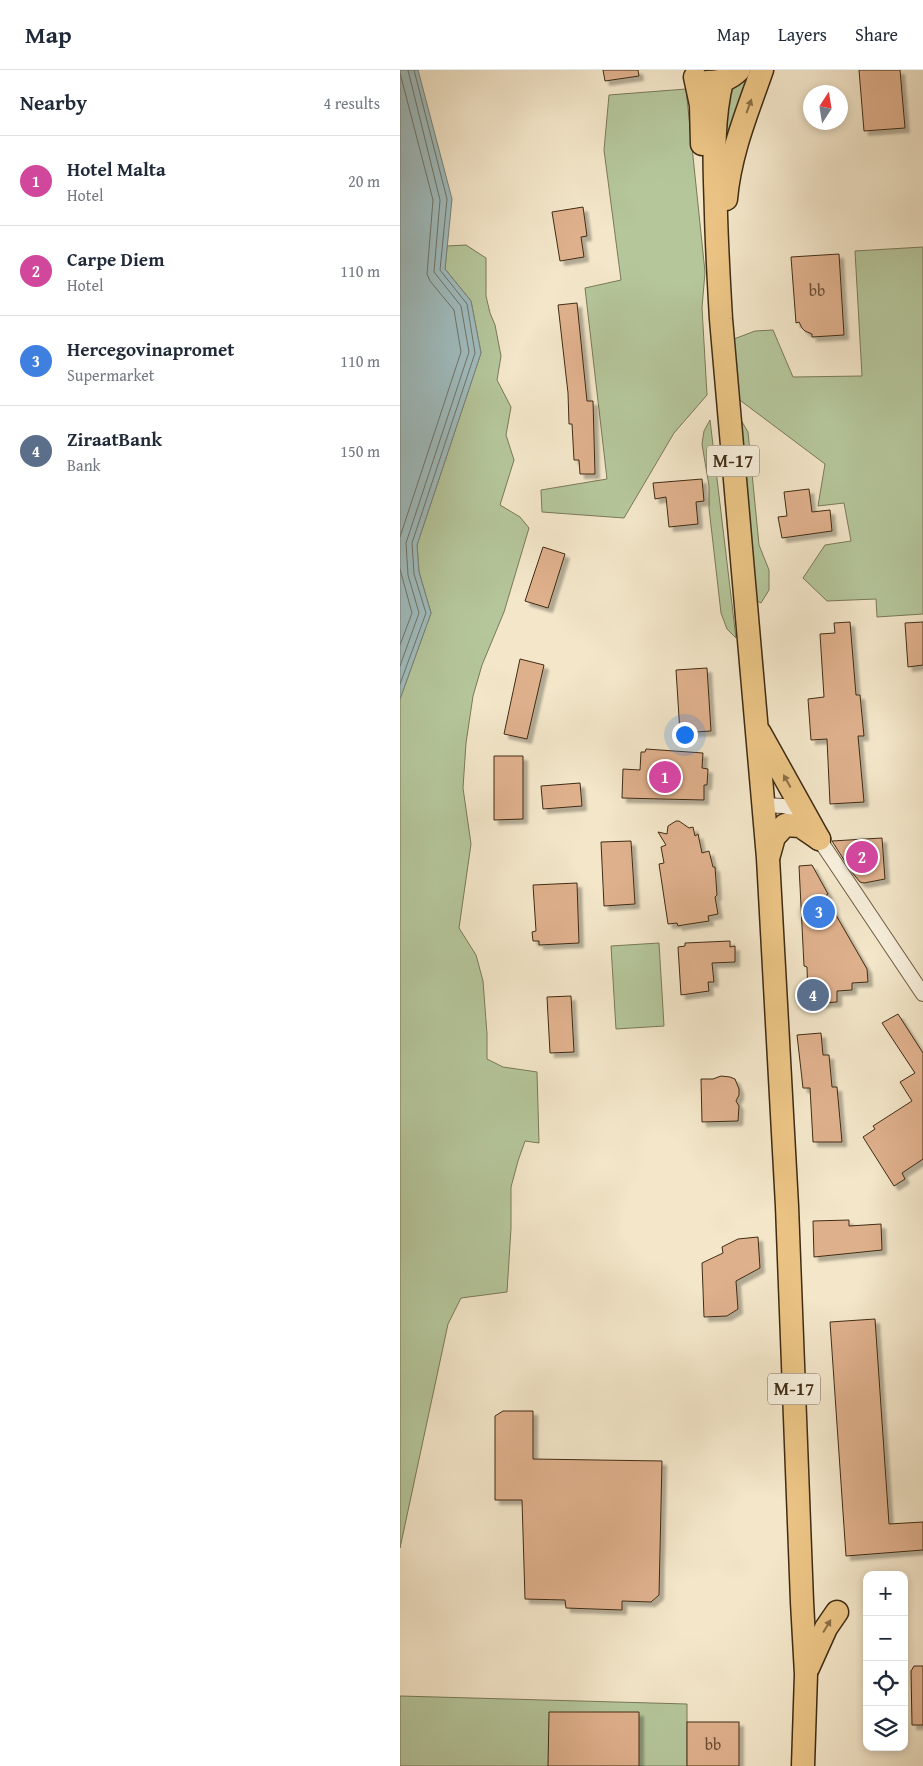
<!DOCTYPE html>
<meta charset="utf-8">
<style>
:root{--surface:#fff;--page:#f2f2f3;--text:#1f2937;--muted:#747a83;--line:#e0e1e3;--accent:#8f2418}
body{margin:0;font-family:"Gentium Book Plus",serif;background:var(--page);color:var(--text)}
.controls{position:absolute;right:15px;bottom:15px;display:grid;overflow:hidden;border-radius:10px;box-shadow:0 2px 8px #0003}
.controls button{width:45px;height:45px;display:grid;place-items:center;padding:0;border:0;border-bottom:1px solid var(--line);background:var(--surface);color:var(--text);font:25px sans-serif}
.compass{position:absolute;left:403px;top:15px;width:45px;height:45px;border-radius:50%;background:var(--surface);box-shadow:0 2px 8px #0003;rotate:12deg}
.you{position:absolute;left:284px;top:664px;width:18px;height:18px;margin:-12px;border:4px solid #fff;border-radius:50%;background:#1a73e8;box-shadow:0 0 0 8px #1a73e833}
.badge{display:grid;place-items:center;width:32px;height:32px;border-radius:50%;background:var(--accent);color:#fff;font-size:16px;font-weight:700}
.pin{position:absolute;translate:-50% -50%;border:2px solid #fff;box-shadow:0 1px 5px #0006}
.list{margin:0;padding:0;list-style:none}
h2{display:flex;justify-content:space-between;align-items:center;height:65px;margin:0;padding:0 20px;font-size:21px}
h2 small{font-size:16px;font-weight:400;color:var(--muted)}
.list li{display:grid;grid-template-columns:32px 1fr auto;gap:15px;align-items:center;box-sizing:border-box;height:90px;padding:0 20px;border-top:1px solid var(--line)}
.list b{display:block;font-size:19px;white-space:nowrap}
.list p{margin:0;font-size:16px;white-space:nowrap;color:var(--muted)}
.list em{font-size:16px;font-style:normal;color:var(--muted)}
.icon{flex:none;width:28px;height:28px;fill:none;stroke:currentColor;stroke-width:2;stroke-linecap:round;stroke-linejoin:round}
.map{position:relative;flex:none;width:523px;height:1696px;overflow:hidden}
header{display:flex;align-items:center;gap:30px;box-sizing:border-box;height:70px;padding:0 25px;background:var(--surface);border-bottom:1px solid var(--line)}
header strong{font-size:24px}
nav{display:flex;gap:28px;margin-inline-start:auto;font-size:18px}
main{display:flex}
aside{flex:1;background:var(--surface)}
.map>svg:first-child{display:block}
.green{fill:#b5c69b;stroke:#7a7958}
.water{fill:#a0bdbf;stroke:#7a837b}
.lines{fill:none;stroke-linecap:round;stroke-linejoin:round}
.shore{stroke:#70746a;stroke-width:1}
.building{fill:#dfb08c;stroke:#402c14;filter:url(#shadow)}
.minor-casing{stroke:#6d5a41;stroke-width:16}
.primary-casing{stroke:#402c14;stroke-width:25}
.minor{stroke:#f7efdc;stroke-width:14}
.primary{stroke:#eac384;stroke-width:22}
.oneway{fill:#8c7046}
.labels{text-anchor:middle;stroke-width:4;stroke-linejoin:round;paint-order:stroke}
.number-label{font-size:16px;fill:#684d32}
.shield{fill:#f7efdc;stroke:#776650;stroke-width:1}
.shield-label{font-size:18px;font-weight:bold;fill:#402c14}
</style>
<header>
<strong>Map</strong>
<nav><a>Map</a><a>Layers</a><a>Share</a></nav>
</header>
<main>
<aside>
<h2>Nearby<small>4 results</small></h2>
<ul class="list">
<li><span class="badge" style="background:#d1479c">1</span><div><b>Hotel Malta</b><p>Hotel</p></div><em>20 m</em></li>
<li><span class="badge" style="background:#d1479c">2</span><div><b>Carpe Diem</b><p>Hotel</p></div><em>110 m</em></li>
<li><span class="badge" style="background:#3f7fe0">3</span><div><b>Hercegovinapromet</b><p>Supermarket</p></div><em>110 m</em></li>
<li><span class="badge" style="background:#5c6f8a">4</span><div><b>ZiraatBank</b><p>Bank</p></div><em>150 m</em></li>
</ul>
</aside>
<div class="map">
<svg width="523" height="1696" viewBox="0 0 523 1696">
<defs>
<filter id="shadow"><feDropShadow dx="4.5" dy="4.5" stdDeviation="1" flood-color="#0004"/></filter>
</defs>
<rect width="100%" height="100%" fill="#f3e6c9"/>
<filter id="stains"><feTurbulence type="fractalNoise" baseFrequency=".004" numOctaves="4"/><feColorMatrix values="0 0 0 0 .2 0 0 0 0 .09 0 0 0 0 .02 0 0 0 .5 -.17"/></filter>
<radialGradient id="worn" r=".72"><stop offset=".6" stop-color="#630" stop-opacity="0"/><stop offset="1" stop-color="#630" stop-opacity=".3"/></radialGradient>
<g class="green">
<path d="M341 0H359L325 99 322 22Z"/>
<path d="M286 19 305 202 302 238 307 325 274 363 224 448 142 442 141 420 207 409 185 218 221 210 204 80 209 25Z"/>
<path d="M66 175 86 188V226L90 243 95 255 101 286 97 310 111 337 106 365 114 390 100 435 120 447 129 458 104 542 82 595 73 626 66 673 63 718 71 774 59 858 76 885 83 911 87 964V989L103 997 137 1002 139 1073 125 1071 118 1091 111 1117V1158L107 1222 61 1228 48 1254 0 1478V629L31 543 19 502 17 475 81 283 71 231 45 199 47 176Z"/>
<path d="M523 177V544L477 547 476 529 427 531 403 508 425 475 451 471 444 433 418 436 425 394 337 328 334 269 355 261 373 260 393 307 462 306 455 181Z"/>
<path d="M310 350 336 568 327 559 321 543 309 438V416L302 374 304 361Z"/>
<path d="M338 350H341L348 362 359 475 369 500V520L361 533 357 531Z"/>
<path d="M259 873 264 956 216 959 211 876Z"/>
<path d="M0 1626 287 1634V1696H0Z"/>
</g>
<path class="water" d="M0 0H18L52 129 45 199 71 231 81 283 17 475 19 502 31 543 0 629Z"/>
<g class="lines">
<g class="shore">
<path d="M0 3 33 130 27 204 30 211 54 240 61 282 0 467"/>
<path d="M0 499 12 543 0 575"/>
<path d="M0 596 19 543 8 505 6 473 69 282 61 236 34 202 40 130 8 0"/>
<path d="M0 614 26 543 14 504 12 473 75 283 67 234 40 200 47 129 14 0"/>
</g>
</g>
<g class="building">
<path d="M203 0H238L239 6 205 11Z"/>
<path d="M459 0H500L505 58 464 61Z"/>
<path d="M183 137 187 166 181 167 184 187 160 191 152 142Z"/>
<path d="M439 184 444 265 412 267V264L405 261 402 258 399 252 396 253 391 187Z"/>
<path d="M177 233 187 331H193L195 404H180L179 390H174L172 354H169L168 323 158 235Z"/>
<path d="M302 409 304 431 296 432 298 454 269 457 266 427 255 429 253 413Z"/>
<path d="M409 419 412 442 430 440 432 461 382 468 378 447 387 446 384 422Z"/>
<path d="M143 477 165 484 148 538 125 531Z"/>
<path d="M450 552 456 625H460L464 666H458L464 732 430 734 427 669 411 670 408 629 424 627 420 564 435 563 434 553Z"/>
<path d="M523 552V595L508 597 505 553Z"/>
<path d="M120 589 144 595 127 669 104 664Z"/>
<path d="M307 598 311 661 280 663 276 600Z"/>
<path d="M246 679 303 683 302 698 308 699 307 715H304V730L222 728 223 699 240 700 241 682H245Z"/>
<path d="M94 686H123V749L94 750Z"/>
<path d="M180 713 182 736 143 739 141 716Z"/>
<path d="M276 751H279L289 758 293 757 295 766 298 764 302 783 309 781 313 797H315L317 825 315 827 318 844 308 846 309 851 283 855 278 856 277 853 268 854 259 794 264 793 261 777 266 775 258 762 267 764 268 756Z"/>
<path d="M482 768 485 809 464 813 460 812 451 801 432 771Z"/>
<path d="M231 771 235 834 204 836 201 772Z"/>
<path d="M412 795 428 824 425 826 467 899 468 912 452 913V920L437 921V932L410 934 408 930 407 897 404 896 399 796Z"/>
<path d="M177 813 179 873 139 875V871H133L132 862 136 861 133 815Z"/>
<path d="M330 871V877L335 876V892L312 893 314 912H308L309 921 281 925 278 877 285 876V873Z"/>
<path d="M171 926 174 982 150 983 147 927Z"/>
<path d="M498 944 523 983V1089L502 1103 505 1109 494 1116 463 1067 475 1059 473 1056 512 1031 500 1012 515 1003 482 953Z"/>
<path d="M421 963 423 985H429L432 1017H437L442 1072H413L410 1018H403L397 965Z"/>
<path d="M321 1006 330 1007 335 1009 339 1019V1025L336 1031 339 1036 338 1051 302 1052 301 1009H313Z"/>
<path d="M449 1150V1156L481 1154 482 1180 414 1187 413 1151Z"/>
<path d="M358 1167 360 1198 336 1211 338 1239 327 1246 304 1247 302 1193 323 1183 322 1177 338 1169Z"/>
<path d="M475 1249 489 1454 523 1452V1480L446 1486 430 1252Z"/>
<path d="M103 1341H133V1389L262 1391 259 1525 251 1532 222 1531V1540L166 1538 165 1530 125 1529 122 1430H95V1346Z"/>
<path d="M514 1596H523V1655H512L511 1601Z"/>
<path d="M149 1642H239V1696H148Z"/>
<rect x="287" y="1652" width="52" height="44"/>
</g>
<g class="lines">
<g class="minor-casing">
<path id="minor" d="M364 735 383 736 391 738 399 744 419 769 523 924"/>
</g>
<g class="primary-casing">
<g id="primary">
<path d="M295 7 301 35 302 74"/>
<path d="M322 11C311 56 315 100 316 145 317 180 319 215 321 249L368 788 387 1136 402 1532 406 1604 403 1696"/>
<path d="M307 12C321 12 330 9 339 0"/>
<path d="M326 129C330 83 347 43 362 0"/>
<path d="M360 663 419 769"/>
<path d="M369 785 374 767 385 755 400 756 419 769"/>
<path d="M408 1598 426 1558 437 1542"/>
</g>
</g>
<use href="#minor" class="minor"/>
<use href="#primary" class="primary"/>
</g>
<defs><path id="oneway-solid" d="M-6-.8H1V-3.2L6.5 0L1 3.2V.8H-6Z" transform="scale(1.25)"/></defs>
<g class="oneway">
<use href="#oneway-solid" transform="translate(349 36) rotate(-70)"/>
<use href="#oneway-solid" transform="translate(387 711) rotate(-119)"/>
<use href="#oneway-solid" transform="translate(427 1556) rotate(-59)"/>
</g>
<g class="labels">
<g class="number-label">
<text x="417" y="226">bb</text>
<text x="313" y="1680">bb</text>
</g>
<g class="shield">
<rect x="307" y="375.5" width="52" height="31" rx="4"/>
<rect x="368" y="1303.5" width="52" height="31" rx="4"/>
</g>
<g class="shield-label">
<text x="333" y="397">M-17</text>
<text x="394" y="1325">M-17</text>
</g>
</g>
<rect width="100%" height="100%" filter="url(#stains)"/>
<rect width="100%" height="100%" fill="url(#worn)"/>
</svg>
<div class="controls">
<button>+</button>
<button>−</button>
<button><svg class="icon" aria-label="locate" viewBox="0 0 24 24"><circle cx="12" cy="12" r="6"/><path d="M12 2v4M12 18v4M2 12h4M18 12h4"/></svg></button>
<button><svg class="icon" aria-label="layers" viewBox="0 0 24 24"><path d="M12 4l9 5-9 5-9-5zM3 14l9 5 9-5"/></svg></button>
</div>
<svg class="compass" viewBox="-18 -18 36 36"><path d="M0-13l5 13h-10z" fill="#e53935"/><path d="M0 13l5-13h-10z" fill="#747a83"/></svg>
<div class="you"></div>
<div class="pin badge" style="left:265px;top:707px;background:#d1479c">1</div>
<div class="pin badge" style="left:462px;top:787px;background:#d1479c">2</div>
<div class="pin badge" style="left:419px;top:842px;background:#3f7fe0">3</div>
<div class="pin badge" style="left:413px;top:925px;background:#5c6f8a">4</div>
</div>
</main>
